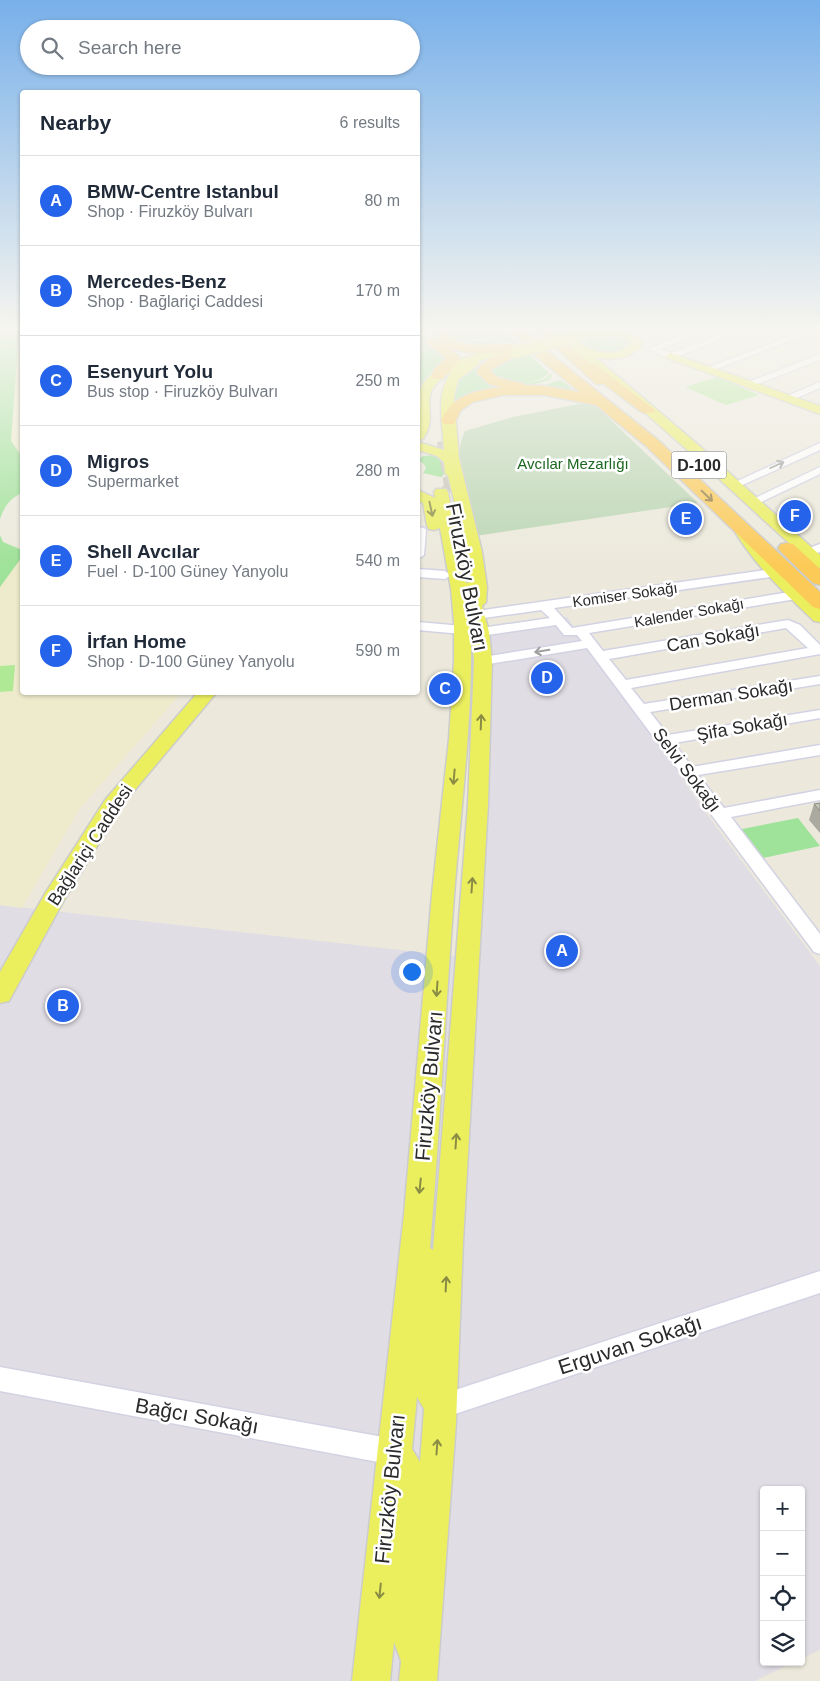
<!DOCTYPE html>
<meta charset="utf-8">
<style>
:root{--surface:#fff;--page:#f6f6f7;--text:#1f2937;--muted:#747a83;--line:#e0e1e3;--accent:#2563eb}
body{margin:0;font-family:Helvetica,sans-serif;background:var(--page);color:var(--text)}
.controls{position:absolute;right:15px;bottom:15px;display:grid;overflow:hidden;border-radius:5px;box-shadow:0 1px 4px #0004}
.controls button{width:45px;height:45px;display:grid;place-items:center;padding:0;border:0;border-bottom:1px solid var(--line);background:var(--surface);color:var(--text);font:25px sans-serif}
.you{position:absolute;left:411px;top:971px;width:18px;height:18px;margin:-12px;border:4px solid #fff;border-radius:50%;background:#1a73e8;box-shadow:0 0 0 8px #1a73e833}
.badge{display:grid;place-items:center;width:32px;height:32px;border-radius:50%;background:var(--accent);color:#fff;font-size:16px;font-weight:700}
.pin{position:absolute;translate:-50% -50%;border:2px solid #fff;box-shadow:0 1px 5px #0006}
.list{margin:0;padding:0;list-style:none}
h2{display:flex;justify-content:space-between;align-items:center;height:65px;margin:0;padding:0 20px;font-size:21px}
h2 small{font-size:16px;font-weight:400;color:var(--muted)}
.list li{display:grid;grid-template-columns:32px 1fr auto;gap:15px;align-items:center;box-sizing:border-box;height:90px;padding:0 20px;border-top:1px solid var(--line)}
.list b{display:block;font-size:19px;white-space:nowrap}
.list p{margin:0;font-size:16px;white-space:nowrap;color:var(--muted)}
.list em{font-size:16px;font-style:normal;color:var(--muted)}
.icon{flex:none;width:28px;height:28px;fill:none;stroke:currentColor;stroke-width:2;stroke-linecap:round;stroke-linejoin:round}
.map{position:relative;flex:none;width:820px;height:1681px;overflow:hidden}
.search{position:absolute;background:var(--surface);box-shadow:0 1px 4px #0004;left:20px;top:20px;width:400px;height:55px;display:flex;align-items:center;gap:12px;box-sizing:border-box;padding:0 18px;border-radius:28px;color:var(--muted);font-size:19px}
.panel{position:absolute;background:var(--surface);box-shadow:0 1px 4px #0004;left:20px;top:90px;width:400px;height:605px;border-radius:5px}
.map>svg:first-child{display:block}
.industrial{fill:#e1dde5}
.education{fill:#eeebcc}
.green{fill:#9fe299}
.cemetery{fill:#bbd6b4}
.pitch{fill:#afe995}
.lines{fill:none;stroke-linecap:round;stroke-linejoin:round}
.major-tunnel-far1{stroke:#c5c3b8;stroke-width:12;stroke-dasharray:12 6;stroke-linecap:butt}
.major-tunnel{stroke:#c5c3b8;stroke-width:16;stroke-dasharray:16 8;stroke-linecap:butt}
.minor-casing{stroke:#d3d2e3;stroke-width:3}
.major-casing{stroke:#ccc;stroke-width:3}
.highway-casing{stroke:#ccc;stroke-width:3}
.minor{fill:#fff;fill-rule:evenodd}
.major{fill:#ebef5e;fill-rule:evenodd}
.highway{fill:#fcca57;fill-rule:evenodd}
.major-bridge-casing{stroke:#ccc;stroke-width:14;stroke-linecap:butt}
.major-bridge{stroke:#ebef5e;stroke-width:12}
.wall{fill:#abaaa1}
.building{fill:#c7c6bb;stroke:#8b8b83}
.oneway{stroke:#9f9f9f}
.oneway2{stroke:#937a40}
.oneway3{stroke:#8a8c44}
.labels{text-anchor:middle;stroke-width:5;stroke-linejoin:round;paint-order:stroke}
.far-park-label{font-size:15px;fill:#1b671f;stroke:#fff}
.far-street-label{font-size:15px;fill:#2a2a2a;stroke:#fff}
.shield{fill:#fff;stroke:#6a6a6a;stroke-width:1}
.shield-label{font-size:16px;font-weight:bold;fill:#2a2a2a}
.street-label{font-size:18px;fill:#2a2a2a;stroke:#fff}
.near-street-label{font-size:21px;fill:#2a2a2a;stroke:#fff}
</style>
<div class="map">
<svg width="820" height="1681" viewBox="0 0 820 1681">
<rect width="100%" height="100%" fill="#ece9dc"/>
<path class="industrial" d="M567 617 717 828 820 966V1650L801 1659V1490H764V1662H794L755 1681H0V905L480 959 485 634 492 627Z"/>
<g class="education">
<path d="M19 331H22V457L11 441Z"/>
<path d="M22 557V692L181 693 80 808 22 908 0 905V587Z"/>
</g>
<g class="green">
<path d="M0 331H19L11 441 22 457V493C10 498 4 507 0 519Z"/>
<path d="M451 331H503L515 342 474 339 455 341H494L512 344 482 348 450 341Z"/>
<path d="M425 334 428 341 450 359 429 374 418 387V354L431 348 420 350 418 337Z"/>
<path d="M607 334 629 339 633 343 618 353 614 351 594 350 583 340Z"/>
<path d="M529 354 549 373 541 379 526 383 543 380 552 373 551 379C528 390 512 383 489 375L492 366 507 359Z"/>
<path d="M484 364 481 375 535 388 561 380 576 392 510 390 452 405 455 380 469 370Z"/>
<path d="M435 455 445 463 447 471 441 477 423 473 426 468 424 464 418 460 423 456Z"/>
<path d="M0 535 3 542 22 550V557L0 587Z"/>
<path d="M798 818 820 846 758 859 737 830Z"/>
</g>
<path class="cemetery" d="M589 402 596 406 698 503 475 536C468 506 451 459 465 431L513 417Z"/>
<g class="pitch">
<path d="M719 377 759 395 726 405 685 387Z"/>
<path d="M15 665 13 691 0 692V666Z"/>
</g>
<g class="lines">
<path class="major-tunnel-far1" d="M443 441 450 486"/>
<path class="major-tunnel" d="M450 485 451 492"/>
<g class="minor-casing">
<g id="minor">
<path d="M691 331H703L660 349 671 353 730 331H742L671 359 648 349Z"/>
<path d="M804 331H816L711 371 708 372 704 369Z"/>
<path d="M820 354V360L752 386 749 387 744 384Z"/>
<path d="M820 382V388L791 400H785L783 398Z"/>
<path d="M820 443V450L738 487 734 488 729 485Z"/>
<path d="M820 467V474L757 504H749L747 502Z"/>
<path d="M418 527 424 528 426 530 424 555 418 559Z"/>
<path d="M820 544V552L808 557 802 553 804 550Z"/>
<path d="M418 569 445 571 451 575 445 579 418 577Z"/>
<path d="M773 569 779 573 777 576 554 608 572 628 796 591 800 592 802 595 796 599 589 633 603 651 788 620 800 625 820 645V654L631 688 644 704 820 676V684L650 712 668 735 820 710V718L674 743 692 767 820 745V755L698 775 724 808 820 790V800L731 817 820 934V954L814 952 587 648 483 665 476 661 483 657 582 641 577 635H564L556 625 480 636 473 632 475 629 550 618 541 610 477 619 471 615 477 611ZM786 628 808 648 626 680 609 659Z"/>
<path d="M418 622 462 626 469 630 462 634 418 630Z"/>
<path d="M820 1271V1293L452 1415H440L431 1412 428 1403 431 1394 440 1391H452Z"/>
<path d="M0 1367 394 1439 403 1443 407 1452 403 1461 394 1465 0 1391Z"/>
</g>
</g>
<g class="major-casing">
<g id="major">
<path d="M552 331H564C582 346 610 364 631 343L630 341 614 336 581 338 575 335 581 332 620 331 638 337 643 344C631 359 612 361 595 357L703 449 820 555V568L814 566 693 455Z"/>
<path d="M518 344 522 345 524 347 522 349 478 361 480 363 478 365 458 380 454 397 459 458 482 552 487 587 486 602 482 606 489 632 492 661 488 804 463 1242 456 1423 437 1681H399L401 1661 394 1642 390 1681H352L404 1214 432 894 449 739 454 661V622L451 589 440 528 434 530 429 529 427 526 423 503 418 500V490L435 498 434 492 436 489H446L448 492 466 583 471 582 467 552 448 476 445 473 444 462 437 456 418 450V442L444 450C443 426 434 389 453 371 411 395 442 411 423 439L418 440C416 429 415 397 421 387 436 359 490 351 518 344ZM471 628 474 661 468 804 433 1250 430 1248C440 1131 445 1014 454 896 461 807 473 718 471 628ZM417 1397 424 1409 420 1462 412 1449Z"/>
<path d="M671 353 820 406V414L667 358 665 356Z"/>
<path d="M738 521 743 522 770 560 820 608V622L814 621C783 591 752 563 731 525L733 522Z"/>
<path d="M198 692H217L123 804 64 900 9 1001 0 1003V972L46 892 105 800Z"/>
</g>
</g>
<g class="highway-casing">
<g id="highway">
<path d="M439 331H452L450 335 451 338 469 345 518 344 520 347 513 351 516 354 514 357 492 369 491 372 499 378 522 383 524 385 544 386 580 392 537 357 512 331H526L547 351 658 440 820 592V609L813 607 646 446 596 405 544 395H503L473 402 461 410 454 424H444L441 421C453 394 475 391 501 387L489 384 477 373C480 361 492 358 502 353H469L449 348 460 357C457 367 448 371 443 379H433L431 376 434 369 446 358 425 342 432 338 439 341 436 335Z"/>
<path d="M538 331H552L589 363 595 364 655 410 653 413H643L604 384H596Z"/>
<path d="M787 543 793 544 820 569V585L813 583 781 552 778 548 781 544Z"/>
</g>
</g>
<use href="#minor" class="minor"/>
<use href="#major" class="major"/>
<use href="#highway" class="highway"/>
<g class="major-bridge-casing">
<path id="major-bridge" d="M516 352 581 335"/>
</g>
<use href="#major-bridge" class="major-bridge"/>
</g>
<path class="wall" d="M820 803V833L809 820 814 804Z"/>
<path class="building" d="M820 803V811L814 804Z"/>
<defs><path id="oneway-shaft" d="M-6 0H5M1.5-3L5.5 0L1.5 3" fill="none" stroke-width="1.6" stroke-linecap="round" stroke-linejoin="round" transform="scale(1.25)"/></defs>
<g class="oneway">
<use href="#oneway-shaft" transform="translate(777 465) rotate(-24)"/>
<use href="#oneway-shaft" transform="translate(542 651) rotate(171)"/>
</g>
<use class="oneway2" href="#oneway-shaft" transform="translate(707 496) rotate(44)"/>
<g class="oneway3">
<use href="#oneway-shaft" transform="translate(431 509) rotate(78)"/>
<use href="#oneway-shaft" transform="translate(481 722) rotate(-88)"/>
<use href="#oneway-shaft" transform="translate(454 777) rotate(95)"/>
<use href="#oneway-shaft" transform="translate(472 885) rotate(-86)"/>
<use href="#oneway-shaft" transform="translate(437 989) rotate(94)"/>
<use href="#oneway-shaft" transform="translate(456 1141) rotate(-86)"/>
<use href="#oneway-shaft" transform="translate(420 1186) rotate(96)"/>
<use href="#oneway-shaft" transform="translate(446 1284) rotate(-87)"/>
<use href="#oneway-shaft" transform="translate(437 1447) rotate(-86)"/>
<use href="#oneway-shaft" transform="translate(380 1591) rotate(96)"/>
</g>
<linearGradient id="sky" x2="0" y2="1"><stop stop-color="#78b0ea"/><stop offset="0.58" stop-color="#f6f5ef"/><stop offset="1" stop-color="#f6f5ef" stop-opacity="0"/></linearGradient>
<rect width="820" height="566" fill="url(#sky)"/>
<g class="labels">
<g class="far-park-label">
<text x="573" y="469">Avcılar Mezarlığı</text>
</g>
<g class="far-street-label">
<text transform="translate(625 595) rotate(-8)" y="5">Komiser Sokağı</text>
<text transform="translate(689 613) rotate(-10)" y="5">Kalender Sokağı</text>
</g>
<rect class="shield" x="671.5" y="451.5" width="55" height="27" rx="4"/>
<g class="shield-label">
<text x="699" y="471">D-100</text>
</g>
<g class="street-label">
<text transform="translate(713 638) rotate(-10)" y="6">Can Sokağı</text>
<text transform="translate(731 695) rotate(-9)" y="6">Derman Sokağı</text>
<text transform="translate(742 727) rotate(-10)" y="6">Şifa Sokağı</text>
<text transform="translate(687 770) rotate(53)" y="6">Selvi Sokağı</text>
<text transform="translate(90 845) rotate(-57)" y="6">Bağlariçi Caddesi</text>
</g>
<g class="near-street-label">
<text transform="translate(467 577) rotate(79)" y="7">Firuzköy Bulvarı</text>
<text transform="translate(429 1086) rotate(-85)" y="7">Firuzköy Bulvarı</text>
<text transform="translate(630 1345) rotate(-18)" y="7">Erguvan Sokağı</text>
<text transform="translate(197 1416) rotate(10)" y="7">Bağcı Sokağı</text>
<text transform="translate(390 1489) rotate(-84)" y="7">Firuzköy Bulvarı</text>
</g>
</g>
</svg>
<div class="controls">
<button>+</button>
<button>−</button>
<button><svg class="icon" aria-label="locate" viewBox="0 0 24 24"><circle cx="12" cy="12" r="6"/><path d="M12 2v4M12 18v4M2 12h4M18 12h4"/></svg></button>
<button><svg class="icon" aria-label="layers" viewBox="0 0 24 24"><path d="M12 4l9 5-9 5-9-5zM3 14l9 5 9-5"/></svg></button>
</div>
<div class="you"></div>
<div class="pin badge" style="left:562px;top:951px">A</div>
<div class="pin badge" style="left:63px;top:1006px">B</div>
<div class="pin badge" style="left:445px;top:689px">C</div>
<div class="pin badge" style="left:547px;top:678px">D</div>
<div class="pin badge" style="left:686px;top:519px">E</div>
<div class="pin badge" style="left:795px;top:516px">F</div>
<div class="search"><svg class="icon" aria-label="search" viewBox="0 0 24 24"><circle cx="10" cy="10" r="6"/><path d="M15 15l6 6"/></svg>Search here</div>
<section class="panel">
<h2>Nearby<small>6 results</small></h2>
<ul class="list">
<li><span class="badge">A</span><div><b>BMW-Centre Istanbul</b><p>Shop · Firuzköy Bulvarı</p></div><em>80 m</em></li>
<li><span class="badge">B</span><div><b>Mercedes-Benz</b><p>Shop · Bağlariçi Caddesi</p></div><em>170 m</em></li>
<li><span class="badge">C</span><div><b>Esenyurt Yolu</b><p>Bus stop · Firuzköy Bulvarı</p></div><em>250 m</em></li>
<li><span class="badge">D</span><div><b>Migros</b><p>Supermarket</p></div><em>280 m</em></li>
<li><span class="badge">E</span><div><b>Shell Avcılar</b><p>Fuel · D-100 Güney Yanyolu</p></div><em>540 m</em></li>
<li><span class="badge">F</span><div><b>İrfan Home</b><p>Shop · D-100 Güney Yanyolu</p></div><em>590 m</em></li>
</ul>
</section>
</div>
